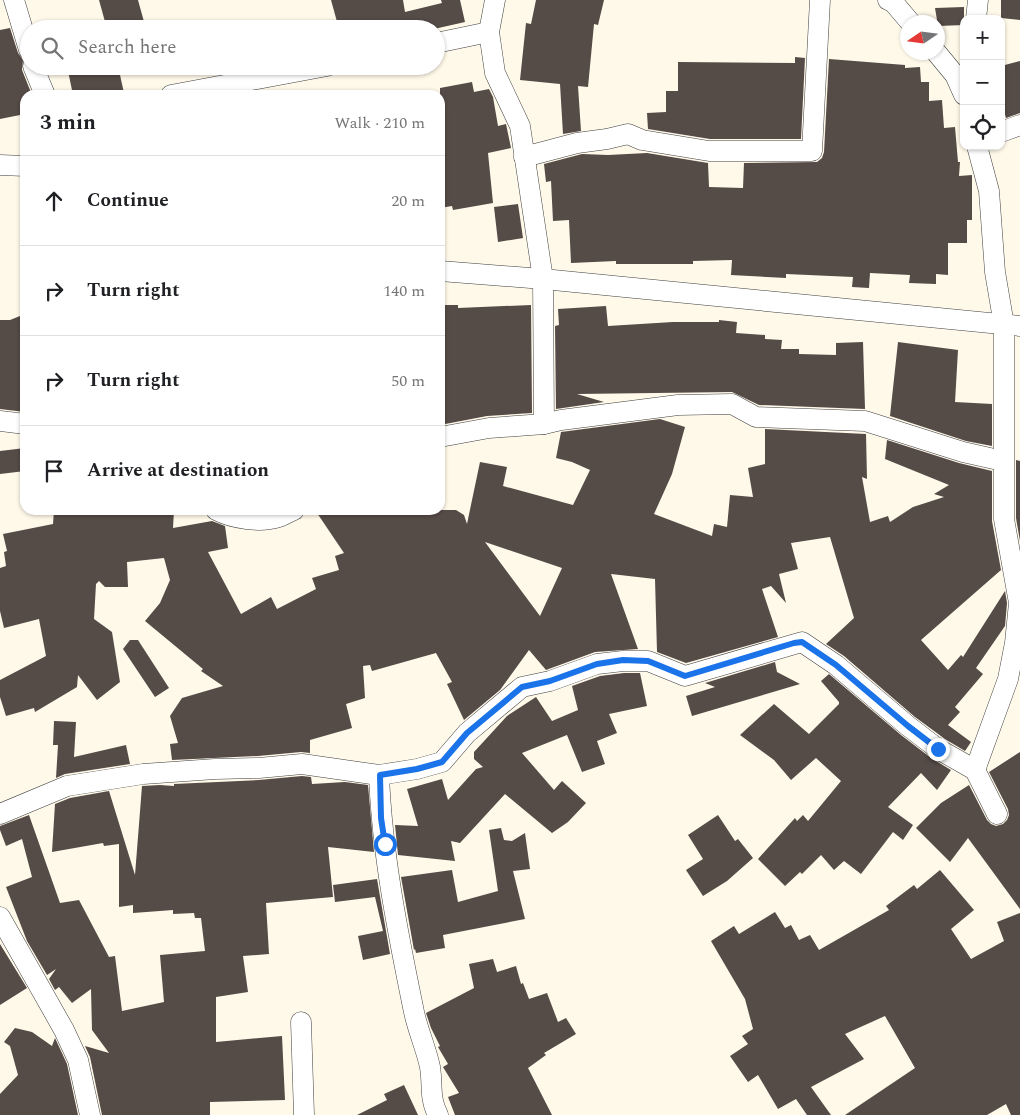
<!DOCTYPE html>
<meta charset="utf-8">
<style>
:root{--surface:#fff;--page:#f2f2f2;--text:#202124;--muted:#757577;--line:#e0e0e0}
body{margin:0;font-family:Spectral,serif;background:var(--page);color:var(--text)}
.controls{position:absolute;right:15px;top:15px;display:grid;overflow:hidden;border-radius:10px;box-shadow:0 1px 4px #0004}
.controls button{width:45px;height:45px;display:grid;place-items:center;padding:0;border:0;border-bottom:1px solid var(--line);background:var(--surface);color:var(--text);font:25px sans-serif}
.compass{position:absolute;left:900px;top:15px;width:45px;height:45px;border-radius:50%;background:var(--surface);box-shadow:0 1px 4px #0004;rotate:257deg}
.stop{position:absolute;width:15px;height:15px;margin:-11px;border:4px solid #1a73e8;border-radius:50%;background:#fff}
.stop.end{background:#1a73e8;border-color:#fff;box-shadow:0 1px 5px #0008}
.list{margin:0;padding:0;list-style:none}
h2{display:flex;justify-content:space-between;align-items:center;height:65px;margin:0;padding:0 20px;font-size:21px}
h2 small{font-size:16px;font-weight:400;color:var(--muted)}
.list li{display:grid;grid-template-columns:32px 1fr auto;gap:15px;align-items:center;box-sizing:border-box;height:90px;padding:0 20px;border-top:1px solid var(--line)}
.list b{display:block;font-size:19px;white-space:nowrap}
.list em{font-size:16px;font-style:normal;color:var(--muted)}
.icon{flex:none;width:28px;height:28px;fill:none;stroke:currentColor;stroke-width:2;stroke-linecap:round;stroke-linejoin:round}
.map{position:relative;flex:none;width:1020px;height:1115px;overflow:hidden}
.search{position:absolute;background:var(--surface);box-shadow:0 1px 4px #0004;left:20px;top:20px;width:425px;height:55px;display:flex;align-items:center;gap:12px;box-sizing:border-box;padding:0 18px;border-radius:28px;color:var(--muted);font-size:19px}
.panel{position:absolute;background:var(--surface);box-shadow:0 1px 4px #0004;left:20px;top:90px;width:425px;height:425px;border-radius:15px}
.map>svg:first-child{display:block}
.building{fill:#554b47;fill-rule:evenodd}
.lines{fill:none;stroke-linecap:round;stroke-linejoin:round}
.street-casing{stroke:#3f3f3f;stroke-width:21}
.street{stroke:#fff;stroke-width:20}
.route{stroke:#1a73e8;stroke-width:6}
</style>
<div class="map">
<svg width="1020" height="1115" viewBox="0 0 1020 1115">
<rect width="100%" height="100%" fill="#fff9ea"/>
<g class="building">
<path d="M99 0H138L146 29H107Z"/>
<path d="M331 0H403L405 12 442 3 441 0H460L465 22 434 29H339Z"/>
<path d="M536 0H604L598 25 594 24 588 87 578 86 581 131 563 134 560 84 520 80 526 23 531 24Z"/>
<path d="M1001 0H1020V20L1001 18Z"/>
<path d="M964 7V25L938 26 935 8Z"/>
<path d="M10 28 18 53 23 60 22 70 32 95H25V114L0 119V30Z"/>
<path d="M795 57 805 58 801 139H710L648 129 647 113 666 112V91H678V62L795 63Z"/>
<path d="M829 59 905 65V68L920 67 921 82H929V101L942 100 944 128 955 127 958 162H960L959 176 972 175V220H967V243H948V275L936 274V284L909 283 910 275 870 273 869 288 852 287 853 277 786 274V278L731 275 732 260 693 261V264H616V261L571 263 569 220 553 221 551 181 546 182 544 164 582 154 608 155 647 153 708 163 709 187 743 188 744 163 817 162 822 158 824 152Z"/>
<path d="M1020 61V113L1006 118 1001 100V66Z"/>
<path d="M67 66H118L124 93 114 95H73Z"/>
<path d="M472 82 474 92 489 89 493 97 498 126 506 124 511 148 488 153 493 203 453 210 452 206 440 208V88Z"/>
<path d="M518 204 523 238 498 242 494 207Z"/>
<path d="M440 305H458V308L531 305 532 413 487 416 440 425Z"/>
<path d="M606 306 608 326 673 322H719V320L737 322 736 333 765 335V339L782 340 781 349H799V354L836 355V343L863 342 865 409 759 405 732 392 577 394 604 402 556 409 555 326 559 325 558 309Z"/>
<path d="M25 314V412L0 409V320H10Z"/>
<path d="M898 342 958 350 955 402 992 404V446L966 441 890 416Z"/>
<path d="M660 419 685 427 672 474 654 514 712 536 714 524 727 527 730 495 753 497 748 468 765 464V429L866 434 867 479 862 477 870 522 888 516 890 522 913 507 944 497 934 494 949 485 885 459 887 440 959 463 992 471V521L1001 570 921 640 948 670 961 655 963 657 1005 591 1007 603 1005 626 976 668 983 674 955 707 960 712 948 725 971 742 965 751 945 739 915 717 844 656 826 644 854 618 830 537 791 543 798 569 779 574 786 603 771 586 762 589 778 637 686 663 657 652 655 579 611 574 638 649 595 652 546 670 529 650 500 690 464 720 447 684 452 682 436 653 372 671 370 665 363 666 365 698 346 704 352 728 310 740V753L301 752 258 756 172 760 170 744 178 743 170 716 182 698 223 686 201 671 203 669 145 621 160 603 170 580 164 558 127 562 128 587H105L99 581 96 584 94 619 112 632 120 682 97 700 78 675 77 687 35 712 34 708 6 716 0 697V680L46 656 39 619 4 628 0 611V568L6 566 4 552 7 551 3 534 53 524 54 510H174L173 528 212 521 225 526 228 548 208 552 241 614 271 597 277 609 316 589 312 578 339 570 335 556 344 553 315 510H456L464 515 467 524 480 462 507 467 503 486 573 505 590 470 572 462 556 458 561 432ZM485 542 562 568 540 616Z"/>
<path d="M25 448V471L0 474V451Z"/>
<path d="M1016 460 1020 461V541L1016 518Z"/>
<path d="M130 640H138L169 688 155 697 123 649Z"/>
<path d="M775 662 777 672 800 684 692 716 686 696 715 687 705 683Z"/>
<path d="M624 673H640L647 706 609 714 617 733 597 741 605 764 582 772 567 735 522 753 554 790 562 781 586 803 568 822 552 833 505 794 460 843 451 841 455 861 398 855 395 825 418 826 407 789 442 779 448 800 476 769 483 767 474 759V752L507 716 536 697 552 721 578 710 572 686 600 676Z"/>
<path d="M829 674 901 735 931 758 951 770 937 790 921 773 888 807 913 825 903 840 893 832 861 874 844 861 834 870 821 855 802 874 800 872 785 886 758 859 795 818 797 821 803 815 808 821 841 781 816 758 791 780 774 760 740 735 774 704 809 734 839 704V702L821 681Z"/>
<path d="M54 721 76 722 74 757 126 745 130 764 65 774 56 778 58 745H53Z"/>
<path d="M1020 752V909L968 838 950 862 916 828 941 803 969 785 987 820 991 824 996 826 1003 824 1007 820 1009 815 1008 809 989 772Z"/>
<path d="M302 776 311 777 312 784 345 782 368 785 374 852 328 847 333 897 266 903 269 954 243 956 248 992 216 997V1042L282 1036 285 1100 210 1102V1115H102L90 1057 85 1046 109 1053 92 1030 91 989 72 1003 59 987 55 990 49 979 56 969 47 975 27 941 6 887 32 877 22 839 6 846 0 830V826L29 815 60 903 79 900 109 957 115 956 122 1011 164 1002 160 955 205 951 201 918H195L194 913 173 914V910L133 913V905L119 907V844L104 846 103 843 52 852 55 804 70 798 109 791 135 875 142 786 160 785 174 786V784L259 780Z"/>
<path d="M718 815 735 841 738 839 753 858 727 881 703 896 686 870 703 859 688 835Z"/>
<path d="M501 828 504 840 512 841 525 833 530 869 513 871 525 919 443 935 445 948 416 953 415 949 414 950 401 877 452 870 458 902 498 891 489 830Z"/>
<path d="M940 870 974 910 951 929 971 959 1004 941 997 922 1020 913V1115H1011L1006 1104 987 1115H845L915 1068 885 1016 845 1034 864 1059 811 1087 831 1115H807L796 1099 778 1109 758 1075 748 1082 730 1056 748 1044 742 1036 753 1029 745 999 711 941 734 926 739 934 775 912 785 928 791 925 799 940 810 935 819 950 889 910 886 906 914 885 917 889Z"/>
<path d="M377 879 390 954 363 960 358 936 383 931 375 897 335 902 333 885Z"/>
<path d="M0 944 27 988 0 1005Z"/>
<path d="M493 959 497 972 516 966 521 984 523 983 529 999 547 993 558 1022 566 1018 576 1034 544 1053 546 1055 528 1068 552 1115H455L448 1097 459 1093 443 1067 448 1064 438 1047 440 1046 431 1028 426 1013 474 988 469 964Z"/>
<path d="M15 1028 32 1032 52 1046 55 1038 67 1064 78 1115H0V1094L18 1075 10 1046 4 1042Z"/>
<path d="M404 1085 418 1115H357L387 1100 384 1094Z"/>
</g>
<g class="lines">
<g class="street-casing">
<g id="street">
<path d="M14 0 29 50"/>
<path d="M495 0 489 32 495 73 520 126 543 279 544 424"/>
<path d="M888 0 893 2 910 22"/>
<path d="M976 19 978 0"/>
<path d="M436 43 489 32"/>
<path d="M936 52 955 75 964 95"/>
<path d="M33 66 45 95"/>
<path d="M171 95 327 66"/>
<path d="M1001 132 1020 125"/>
<path d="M524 157 577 143 607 139 628 134 642 140 709 151H812L820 0"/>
<path d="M0 165 25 166"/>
<path d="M440 271 543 279 1020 326"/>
<path d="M0 421 25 424"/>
<path d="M440 437 489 428 544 424 561 420 678 405 732 404 756 417 865 421 963 452 1003 461"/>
<path d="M216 510C233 519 260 523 279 517 284 515 289 512 294 510"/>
<path d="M975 770 1008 679 1015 643 1019 603 1004 519V325L995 272 989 191 977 146"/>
<path d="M379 775C382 854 398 934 414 1012 418 1031 426 1048 430 1067 433 1085 429 1098 438 1115"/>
<path d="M0 814 67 786 143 774 215 769 259 768 302 764 379 775 417 769 442 762 467 733 522 687 550 681 597 664 623 661H648L685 676 802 642 836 665 908 726 938 749 975 770 997 814"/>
<path d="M0 917 64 1030 78 1060 90 1115"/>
<path d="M301 1022 304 1115"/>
</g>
</g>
<use href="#street" class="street"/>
</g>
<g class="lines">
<path class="route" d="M385 844 381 818 380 775 417 769 442 762 467 733 522 687 550 681 597 664 623 660 648 661 685 676 794 643 802 642 836 665 908 726 938 749"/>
</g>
</svg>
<div class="controls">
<button>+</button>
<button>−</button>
<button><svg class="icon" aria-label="locate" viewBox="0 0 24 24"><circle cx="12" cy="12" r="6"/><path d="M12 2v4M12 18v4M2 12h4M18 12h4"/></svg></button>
</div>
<svg class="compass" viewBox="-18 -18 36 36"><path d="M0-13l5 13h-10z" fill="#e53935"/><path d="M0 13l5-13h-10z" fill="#757577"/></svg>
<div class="stop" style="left:385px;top:844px"></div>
<div class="stop end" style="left:938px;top:749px"></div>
<div class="search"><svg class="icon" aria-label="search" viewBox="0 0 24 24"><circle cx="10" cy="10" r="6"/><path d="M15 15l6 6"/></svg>Search here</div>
<section class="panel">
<h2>3 min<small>Walk · 210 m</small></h2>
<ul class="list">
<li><svg class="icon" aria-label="ahead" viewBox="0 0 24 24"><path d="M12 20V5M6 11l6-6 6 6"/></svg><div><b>Continue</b></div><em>20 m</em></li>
<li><svg class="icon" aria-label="right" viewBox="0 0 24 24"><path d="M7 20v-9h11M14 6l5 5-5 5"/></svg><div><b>Turn right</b></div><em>140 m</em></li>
<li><svg class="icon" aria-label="right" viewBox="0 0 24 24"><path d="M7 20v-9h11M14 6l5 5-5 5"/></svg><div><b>Turn right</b></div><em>50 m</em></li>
<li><svg class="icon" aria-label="arrive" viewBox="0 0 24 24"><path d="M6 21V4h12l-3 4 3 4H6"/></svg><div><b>Arrive at destination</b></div></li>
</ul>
</section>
</div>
